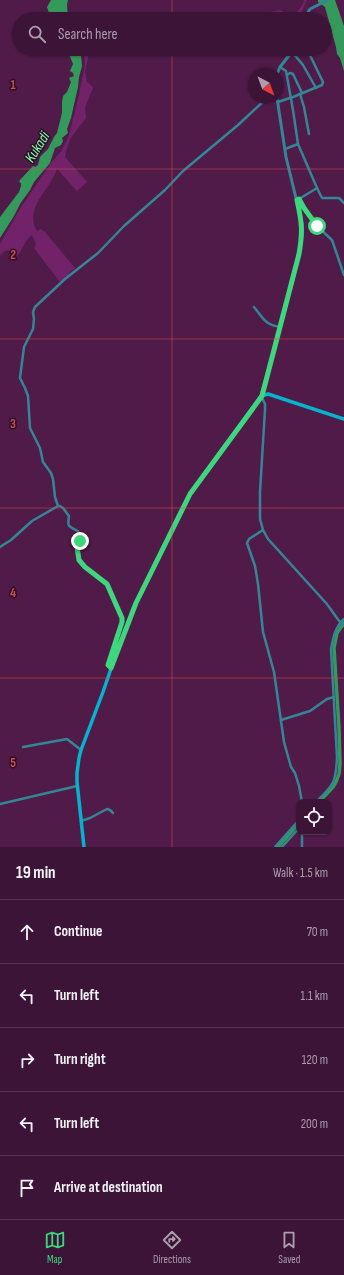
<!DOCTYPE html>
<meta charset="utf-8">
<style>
:root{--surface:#3c1437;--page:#431d3f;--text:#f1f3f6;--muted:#ac9ead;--line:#553352;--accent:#3dd77e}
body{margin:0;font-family:"Sofia Sans Condensed",sans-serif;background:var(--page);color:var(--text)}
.controls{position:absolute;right:12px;bottom:12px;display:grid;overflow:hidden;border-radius:8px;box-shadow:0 1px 3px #0004}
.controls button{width:36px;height:36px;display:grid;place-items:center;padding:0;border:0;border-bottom:1px solid var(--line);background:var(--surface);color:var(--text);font:20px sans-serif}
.compass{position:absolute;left:248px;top:68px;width:36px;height:36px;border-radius:50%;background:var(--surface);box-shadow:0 1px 3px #0004;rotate:139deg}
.stop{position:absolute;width:12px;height:12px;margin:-9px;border:3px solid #3dd77e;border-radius:50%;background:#fff}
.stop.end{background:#3dd77e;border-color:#fff;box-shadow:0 1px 4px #0008}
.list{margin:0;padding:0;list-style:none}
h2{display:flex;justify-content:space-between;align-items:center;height:52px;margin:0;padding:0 16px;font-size:17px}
h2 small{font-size:13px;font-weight:400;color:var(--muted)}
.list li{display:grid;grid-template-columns:26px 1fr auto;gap:12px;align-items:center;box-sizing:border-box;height:64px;padding:0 16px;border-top:1px solid var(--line)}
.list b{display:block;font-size:15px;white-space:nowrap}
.list em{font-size:13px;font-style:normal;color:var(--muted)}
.icon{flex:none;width:22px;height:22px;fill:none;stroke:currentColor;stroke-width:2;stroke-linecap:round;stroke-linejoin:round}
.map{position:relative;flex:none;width:344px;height:847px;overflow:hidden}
.search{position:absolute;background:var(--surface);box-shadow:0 1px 3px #0004;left:12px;right:12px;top:12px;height:44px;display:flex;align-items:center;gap:10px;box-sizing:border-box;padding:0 14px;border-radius:22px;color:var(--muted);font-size:15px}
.sheet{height:372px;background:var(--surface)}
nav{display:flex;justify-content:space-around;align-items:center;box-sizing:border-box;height:56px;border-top:1px solid var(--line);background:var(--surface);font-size:11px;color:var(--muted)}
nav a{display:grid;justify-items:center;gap:2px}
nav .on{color:var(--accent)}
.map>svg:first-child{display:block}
.green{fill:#722268}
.water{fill:#339a5c}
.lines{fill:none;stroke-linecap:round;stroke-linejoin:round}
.canal{stroke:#339a5c;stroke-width:3.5}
.minor{stroke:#348696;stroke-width:2.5}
.tertiary{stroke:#348696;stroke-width:3}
.secondary{stroke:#04b4ce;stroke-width:3.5}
.route{stroke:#3dd77e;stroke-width:5}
.grid{fill:none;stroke:#d9484d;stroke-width:1;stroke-opacity:0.55}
.labels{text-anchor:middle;stroke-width:3;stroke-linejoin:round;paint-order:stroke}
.water-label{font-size:15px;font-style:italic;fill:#84fdad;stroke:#291225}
.grid-label{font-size:13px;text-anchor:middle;font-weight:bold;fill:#d9484d;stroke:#291225;stroke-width:3;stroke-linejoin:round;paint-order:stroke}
</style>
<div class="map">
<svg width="344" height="847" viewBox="0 0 344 847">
<rect width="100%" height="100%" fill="#501b49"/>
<g class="green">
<path d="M304 0H307L301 13 300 19H282L268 15 252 14 254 12 265 13 279 10 282 11 287 15 290 16C297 13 303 7 304 0Z"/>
<path d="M80 49H90L85 72 87 82 93 87V88L85 107 86 118 70 139 66 152 65 157 87 182 77 191 57 169C51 189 23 208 37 231L41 229 45 232 75 268 60 282 34 248 36 244 32 235C24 240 23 252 16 256L8 250 5 251 0 255V244L21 207 51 163 62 150 69 135 78 99 85 65 84 56Z"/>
</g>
<g class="water">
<path d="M51 0H68L67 5 68 19H51L47 7Z"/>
<path d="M318 0H335L344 26V71L340 58 337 54 336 47 325 7 318 2Z"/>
<path d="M67 49H78L81 55 82 66 79 77 78 87 71 118 67 129 68 133 62 138 63 141 61 145 55 148 50 163 34 182 30 190 20 204 14 216 0 238V217L19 192 21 186V183L19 182 20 180 33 166 35 167 38 165 40 157 48 149 54 137 57 133 62 113V102L63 96 67 92 71 82 69 78 74 76 73 73 70 71 73 64Z"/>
</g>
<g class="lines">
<g class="canal">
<path d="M319 802 333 787 336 782 339 774 340 764 339 728 334 648 337 633 344 623"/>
<path d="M278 847 299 823"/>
</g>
<g class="minor">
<path d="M292 52 303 65 316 88"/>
<path d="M280 67 286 71 293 110 298 144 285 149"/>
<path d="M287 75 290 73 293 74 302 93"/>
<path d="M300 94 304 107 309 134"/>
<path d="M278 102 293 97 322 85 323 82 307 49"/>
<path d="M298 144 317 188 299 199"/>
<path d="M317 188 322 198H339L344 203"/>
<path d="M299 199 304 208 317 226 332 240 344 275"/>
<path d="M254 307C264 319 264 324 280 327"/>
<path d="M261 396 265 404V409L260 492V519L263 530 268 539 326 603C332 610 337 620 344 626"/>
<path d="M58 506 55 497 53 479 51 473 43 462 40 448 30 428 28 396 25 388 20 378 24 347 33 329 34 319 33 312 35 307 65 279 98 253 124 226 165 190 183 171 238 125 267 98"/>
<path d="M263 530 249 539 247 543 255 566 258 584 263 632 274 672 284 742 289 760 291 767 295 773 299 786 302 802"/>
<path d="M0 547 11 540 32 521 58 506H60L63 508 69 516C67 528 69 526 78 531L81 538 77 547 79 560 85 567 107 585 122 618V622L116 644 108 665 111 668"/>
<path d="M281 720 310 711 327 699 334 697"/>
<path d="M23 747 67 739 81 750"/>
<path d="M316 802C334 785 336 782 337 757L331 649C333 638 335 627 344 619"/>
<path d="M0 804 77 786"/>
<path d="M81 821 90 818 107 809 110 810 113 813"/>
<path d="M275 847 299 820"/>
<path d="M282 847 299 828"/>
<path d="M302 847V832"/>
</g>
<g class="tertiary">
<path d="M304 19 310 9 328 0"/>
<path d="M277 74 280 67 294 49"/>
<path d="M261 396 293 280 302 236V223L286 157 277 98"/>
</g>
<path class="secondary" d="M84 847 77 782V773L79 758 81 750 103 692 115 657 136 603 190 494 261 396 268 394 344 419"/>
</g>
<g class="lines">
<path class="route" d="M80 541 77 547 79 560 85 567 107 584 122 618V622L108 665 111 668 136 603 190 494 262 396 299 254C303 231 302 223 297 200L299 199 304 208 317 226"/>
</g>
<path class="grid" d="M172 0V19M172 49V847M0 169H344M0 339H344M0 508H344M0 678H344"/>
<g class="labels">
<g class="water-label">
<text transform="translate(37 147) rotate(-58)" y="5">Kukadi</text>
</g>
</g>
<g class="grid-label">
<text x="13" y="89">1</text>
<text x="13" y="259">2</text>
<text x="13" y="428">3</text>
<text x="13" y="597">4</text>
<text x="13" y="767">5</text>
</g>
</svg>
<div class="controls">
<button><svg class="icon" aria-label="locate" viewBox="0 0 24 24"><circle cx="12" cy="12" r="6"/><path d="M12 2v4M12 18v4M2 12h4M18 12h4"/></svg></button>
</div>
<svg class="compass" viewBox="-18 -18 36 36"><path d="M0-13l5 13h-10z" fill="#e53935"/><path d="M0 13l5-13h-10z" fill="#ac9ead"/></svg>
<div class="stop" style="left:317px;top:226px"></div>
<div class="stop end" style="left:80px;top:541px"></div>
<div class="search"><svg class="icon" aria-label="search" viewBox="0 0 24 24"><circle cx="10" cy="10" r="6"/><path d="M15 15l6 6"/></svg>Search here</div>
</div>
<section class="sheet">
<h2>19 min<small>Walk · 1.5 km</small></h2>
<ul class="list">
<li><svg class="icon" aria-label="ahead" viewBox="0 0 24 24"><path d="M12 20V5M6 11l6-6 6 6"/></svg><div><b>Continue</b></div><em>70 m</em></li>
<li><svg class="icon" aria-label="left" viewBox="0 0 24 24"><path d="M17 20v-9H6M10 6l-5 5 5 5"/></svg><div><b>Turn left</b></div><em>1.1 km</em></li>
<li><svg class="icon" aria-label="right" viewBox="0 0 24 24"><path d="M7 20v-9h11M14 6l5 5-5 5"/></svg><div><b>Turn right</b></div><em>120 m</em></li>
<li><svg class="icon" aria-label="left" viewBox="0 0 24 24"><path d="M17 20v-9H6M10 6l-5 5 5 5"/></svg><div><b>Turn left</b></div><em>200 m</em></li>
<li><svg class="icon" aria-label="arrive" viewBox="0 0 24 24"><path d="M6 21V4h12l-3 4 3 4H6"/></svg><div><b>Arrive at destination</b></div></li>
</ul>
</section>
<nav>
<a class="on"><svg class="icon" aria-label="map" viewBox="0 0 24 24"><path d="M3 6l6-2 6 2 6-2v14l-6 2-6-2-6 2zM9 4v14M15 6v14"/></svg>Map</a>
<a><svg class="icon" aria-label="directions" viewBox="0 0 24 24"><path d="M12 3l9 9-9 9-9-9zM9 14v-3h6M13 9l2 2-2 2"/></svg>Directions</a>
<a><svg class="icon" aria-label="saved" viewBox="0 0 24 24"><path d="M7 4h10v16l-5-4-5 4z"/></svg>Saved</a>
</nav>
